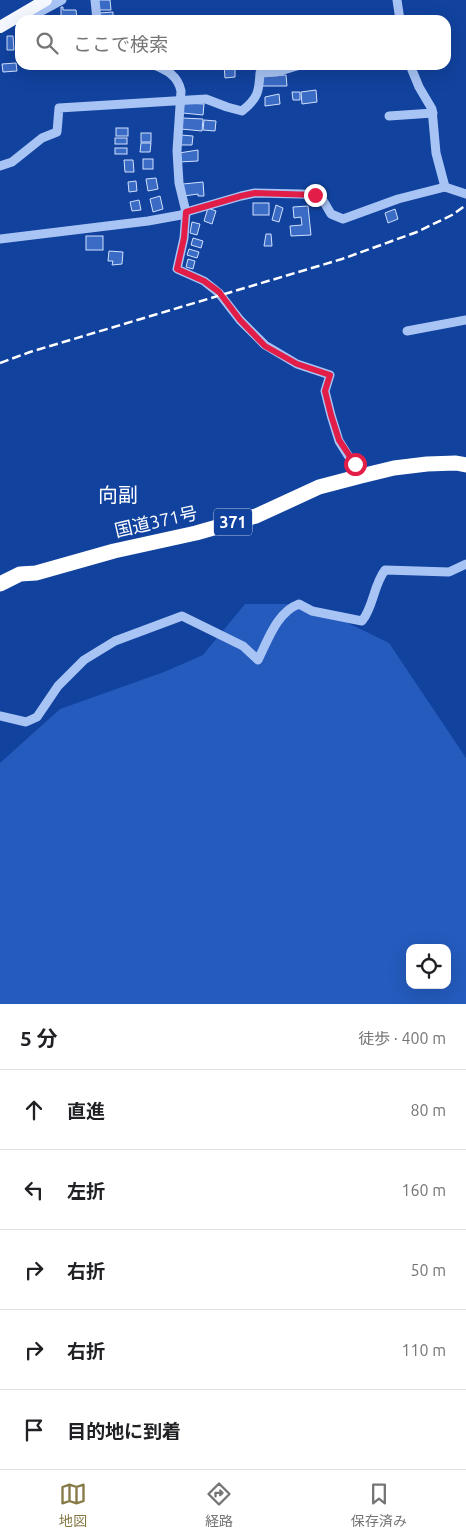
<!DOCTYPE html>
<html lang="ja">
<meta charset="utf-8">
<style>
:root{--surface:#fff;--page:#f6f6f6;--text:#202124;--muted:#757577;--line:#e0e0e0;--accent:#847844}
body{margin:0;font-family:Ubuntu,"Noto Sans JP",sans-serif;background:var(--page);color:var(--text)}
.controls{position:absolute;right:15px;bottom:15px;display:grid;overflow:hidden;border-radius:10px;box-shadow:0 5px 20px #0002}
.controls button{width:45px;height:45px;display:grid;place-items:center;padding:0;border:0;border-bottom:1px solid var(--line);background:var(--surface);color:var(--text);font:25px sans-serif}
.stop{position:absolute;width:15px;height:15px;margin:-11px;border:4px solid #e11d48;border-radius:50%;background:#fff}
.stop.end{background:#e11d48;border-color:#fff;box-shadow:0 1px 5px #0008}
.list{margin:0;padding:0;list-style:none}
h2{display:flex;justify-content:space-between;align-items:center;height:65px;margin:0;padding:0 20px;font-size:21px}
h2 small{font-size:16px;font-weight:400;color:var(--muted)}
.list li{display:grid;grid-template-columns:32px 1fr auto;gap:15px;align-items:center;box-sizing:border-box;height:80px;padding:0 20px;border-top:1px solid var(--line)}
.list b{display:block;font-size:19px;white-space:nowrap}
.list em{font-size:16px;font-style:normal;color:var(--muted)}
.icon{flex:none;width:28px;height:28px;fill:none;stroke:currentColor;stroke-width:2;stroke-linecap:round;stroke-linejoin:round}
.map{position:relative;flex:none;width:466px;height:1004px;overflow:hidden}
.search{position:absolute;background:var(--surface);box-shadow:0 5px 20px #0002;left:15px;right:15px;top:15px;height:55px;display:flex;align-items:center;gap:12px;box-sizing:border-box;padding:0 18px;border-radius:15px;color:var(--muted);font-size:19px}
.sheet{height:465px;background:var(--surface)}
nav{display:flex;justify-content:space-around;align-items:center;box-sizing:border-box;height:70px;border-top:1px solid var(--line);background:var(--surface);font-size:14px;color:var(--muted)}
nav a{display:grid;justify-items:center;gap:2px}
nav .on{color:var(--accent)}
.map>svg:first-child{display:block}
.green{fill:#245bbd;fill-rule:evenodd}
.building{fill:#3a6bc5;stroke:#d1e1fe}
.lines{fill:none;stroke-linecap:round;stroke-linejoin:round}
.minor{stroke:#a8c4f5;stroke-width:9}
.major{stroke:#f6f8ff;stroke-width:12}
.highway{stroke:#fff;stroke-width:15}
.rail{stroke:#fff;stroke-width:2.5;stroke-dasharray:9 4;stroke-linecap:butt}
.route{stroke:#e11d48;stroke-width:6}
.labels{text-anchor:middle;stroke-width:4;stroke-linejoin:round;paint-order:stroke}
.shield{fill:#11429e;stroke:#b8c6e2;stroke-width:1}
.shield-label{font-size:16px;font-weight:bold;fill:#fff}
.street-label{font-size:18px;fill:#fff;stroke:#11429e}
.quarter-label{font-size:20px;fill:#fff;stroke:#11429e}
</style>
<div class="map">
<svg width="466" height="1004" viewBox="0 0 466 1004">
<rect width="100%" height="100%" fill="#11429e"/>
<path class="green" d="M245 604H309L389 643 466 758V1004H0V763L60 709 164 672 203 655ZM410 948H447V985H410Z"/>
<g class="building">
<path d="M98 0H110L111 10H99Z"/>
<path d="M61 7H63V10H76L77 20H61Z"/>
<path d="M113 12V20H100L99 13Z"/>
<path d="M7 36H13L14 50H7Z"/>
<path d="M16 63 17 71 3 72 2 64Z"/>
<path d="M224 65H235V77L225 78Z"/>
<path d="M286 75 287 86H262V78L265 76Z"/>
<path d="M316 90 317 102 302 104 301 92Z"/>
<path d="M292 92H300V100H293Z"/>
<path d="M279 94 280 104 265 106V97Z"/>
<path d="M184 103 204 104 203 115 183 113Z"/>
<path d="M182 118 203 119 202 131 181 129Z"/>
<path d="M204 120 216 121 215 131 203 130Z"/>
<rect x="116" y="128" width="12" height="8"/>
<rect x="141" y="133" width="10" height="9"/>
<path d="M181 135 193 136 192 145H180Z"/>
<rect x="115" y="138" width="12" height="6"/>
<path d="M141 143H151L150 152H140Z"/>
<rect x="115" y="148" width="12" height="6"/>
<path d="M198 150V161L179 162V153Z"/>
<rect x="143" y="159" width="10" height="10"/>
<path d="M124 160H133L134 172H125Z"/>
<path d="M156 178 158 189 148 191 146 179Z"/>
<path d="M136 181 137 191 129 192 128 182Z"/>
<path d="M203 182 204 196H198V194L184 196 183 184Z"/>
<path d="M160 196 163 209 153 212 150 199Z"/>
<path d="M139 200 141 210 132 211 130 202Z"/>
<rect x="253" y="203" width="16" height="12"/>
<path d="M276 205 283 208 279 222 272 220Z"/>
<path d="M308 206 311 235 291 236 290 226 302 225 301 217 294 218 293 207Z"/>
<path d="M208 208 216 211 212 224 204 221Z"/>
<path d="M395 209 398 219 388 223 385 213Z"/>
<path d="M192 222 200 224 197 235 190 233Z"/>
<path d="M266 234H271L272 246H264Z"/>
<rect x="86" y="236" width="17" height="14"/>
<path d="M193 238 203 241 201 248 191 245Z"/>
<path d="M189 249 199 252 197 258 187 255Z"/>
<path d="M109 251 123 252 122 264 112 265 113 261H108Z"/>
<path d="M188 259 195 261 193 269 186 267Z"/>
</g>
<g class="lines">
<g class="minor">
<path d="M95 0 97 20"/>
<path d="M397 0 400 20"/>
<path d="M25 20 62 0"/>
<path d="M154 65C167 70 178 76 181 91L177 151 179 183 186 212 184 238 177 269 204 281 219 293 240 320 265 345 297 364 330 375 325 391 331 415 339 441 361 476"/>
<path d="M410 65 419 87 432 109 436 153 445 187"/>
<path d="M389 116 433 113"/>
<path d="M0 166 12 162 42 138 57 132 59 108 206 99 227 107 242 111C258 98 259 92 260 73L277 72 300 65"/>
<path d="M0 239 148 221 181 215 186 212 241 196 255 193 301 194 315 195 324 202 331 214 343 219 398 199 445 187 466 194"/>
<path d="M407 331 466 320"/>
<path d="M0 716 26 722 37 717 58 686 84 660 115 641 182 616 243 646 258 660C268 640 277 612 299 604L312 611 362 621C374 606 373 586 385 570L449 572 466 564"/>
</g>
<path class="major" d="M0 27 46 0"/>
<path class="highway" d="M0 584 20 574 36 573 114 551 196 533 256 516 319 487 361 476 394 468 427 464 456 463 466 465"/>
<path class="rail" d="M0 363 30 352 342 259 417 232 452 215 466 205"/>
</g>
<g class="lines">
<path class="route" d="M315 195 255 193 241 196 186 212 184 238 177 269 204 281 219 292 240 320 265 346 297 364 330 375 325 391 331 415 339 440 355 464"/>
</g>
<g class="labels">
<rect class="shield" x="214" y="508.5" width="38" height="27" rx="4"/>
<g class="shield-label">
<text x="233" y="528">371</text>
</g>
<g class="street-label">
<text transform="translate(156 522) rotate(-13)" y="6">国道371号</text>
</g>
<g class="quarter-label">
<text x="118" y="502">向副</text>
</g>
</g>
</svg>
<div class="controls">
<button><svg class="icon" aria-label="locate" viewBox="0 0 24 24"><circle cx="12" cy="12" r="6"/><path d="M12 2v4M12 18v4M2 12h4M18 12h4"/></svg></button>
</div>
<div class="stop" style="left:355px;top:464px"></div>
<div class="stop end" style="left:315px;top:195px"></div>
<div class="search"><svg class="icon" aria-label="search" viewBox="0 0 24 24"><circle cx="10" cy="10" r="6"/><path d="M15 15l6 6"/></svg>ここで検索</div>
</div>
<section class="sheet">
<h2>5 分<small>徒歩 · 400 m</small></h2>
<ul class="list">
<li><svg class="icon" aria-label="ahead" viewBox="0 0 24 24"><path d="M12 20V5M6 11l6-6 6 6"/></svg><div><b>直進</b></div><em>80 m</em></li>
<li><svg class="icon" aria-label="left" viewBox="0 0 24 24"><path d="M17 20v-9H6M10 6l-5 5 5 5"/></svg><div><b>左折</b></div><em>160 m</em></li>
<li><svg class="icon" aria-label="right" viewBox="0 0 24 24"><path d="M7 20v-9h11M14 6l5 5-5 5"/></svg><div><b>右折</b></div><em>50 m</em></li>
<li><svg class="icon" aria-label="right" viewBox="0 0 24 24"><path d="M7 20v-9h11M14 6l5 5-5 5"/></svg><div><b>右折</b></div><em>110 m</em></li>
<li><svg class="icon" aria-label="arrive" viewBox="0 0 24 24"><path d="M6 21V4h12l-3 4 3 4H6"/></svg><div><b>目的地に到着</b></div></li>
</ul>
</section>
<nav>
<a class="on"><svg class="icon" aria-label="map" viewBox="0 0 24 24"><path d="M3 6l6-2 6 2 6-2v14l-6 2-6-2-6 2zM9 4v14M15 6v14"/></svg>地図</a>
<a><svg class="icon" aria-label="directions" viewBox="0 0 24 24"><path d="M12 3l9 9-9 9-9-9zM9 14v-3h6M13 9l2 2-2 2"/></svg>経路</a>
<a><svg class="icon" aria-label="saved" viewBox="0 0 24 24"><path d="M7 4h10v16l-5-4-5 4z"/></svg>保存済み</a>
</nav>
